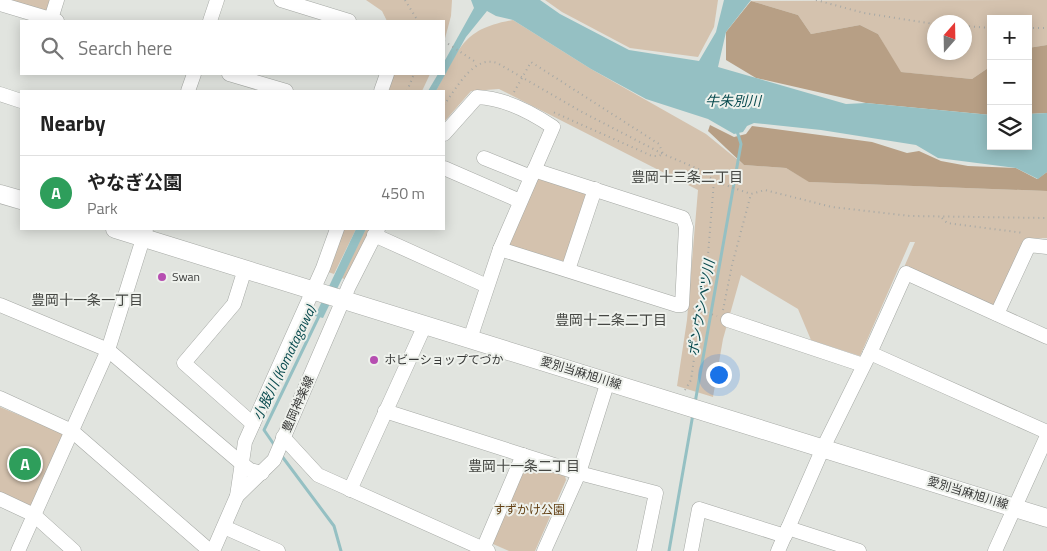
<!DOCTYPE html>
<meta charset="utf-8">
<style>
:root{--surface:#fff;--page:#f6f6f6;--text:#222;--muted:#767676;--line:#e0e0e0;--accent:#db2777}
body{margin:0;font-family:"Titillium Web","Noto Sans JP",sans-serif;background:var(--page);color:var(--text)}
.controls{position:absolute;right:15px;top:15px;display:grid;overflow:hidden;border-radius:0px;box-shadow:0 2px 12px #0003}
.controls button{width:45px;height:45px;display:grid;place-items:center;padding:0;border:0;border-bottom:1px solid var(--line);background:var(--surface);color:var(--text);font:25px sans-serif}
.compass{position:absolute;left:927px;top:15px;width:45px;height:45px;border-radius:50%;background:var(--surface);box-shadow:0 2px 12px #0003;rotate:20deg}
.you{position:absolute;left:718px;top:374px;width:18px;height:18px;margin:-12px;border:4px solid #fff;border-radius:50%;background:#1a73e8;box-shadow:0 0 0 8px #1a73e833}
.badge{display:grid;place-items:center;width:32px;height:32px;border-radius:50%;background:var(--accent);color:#fff;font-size:16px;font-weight:700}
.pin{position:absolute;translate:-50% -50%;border:2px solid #fff;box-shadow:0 1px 5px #0006}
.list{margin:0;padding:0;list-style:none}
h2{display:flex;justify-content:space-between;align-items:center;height:65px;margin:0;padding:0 20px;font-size:21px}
h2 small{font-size:16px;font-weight:400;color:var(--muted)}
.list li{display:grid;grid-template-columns:32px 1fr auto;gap:15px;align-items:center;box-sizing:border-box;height:75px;padding:0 20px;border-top:1px solid var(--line)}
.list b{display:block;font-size:19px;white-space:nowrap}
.list p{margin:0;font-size:16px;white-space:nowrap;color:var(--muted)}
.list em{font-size:16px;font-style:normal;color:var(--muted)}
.icon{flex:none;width:28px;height:28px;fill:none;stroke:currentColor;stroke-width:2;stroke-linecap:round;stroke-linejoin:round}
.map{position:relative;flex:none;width:1047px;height:551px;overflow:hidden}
.search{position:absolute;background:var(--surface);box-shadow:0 2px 12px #0003;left:20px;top:20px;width:425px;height:55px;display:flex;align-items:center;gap:12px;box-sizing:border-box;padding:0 18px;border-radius:0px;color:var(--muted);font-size:19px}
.panel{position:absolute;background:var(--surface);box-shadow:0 2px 12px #0003;left:20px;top:90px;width:425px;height:140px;border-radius:0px}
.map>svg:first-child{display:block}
.green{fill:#d4c2ae;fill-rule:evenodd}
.forest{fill:#b79f85}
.water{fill:#95c0c3}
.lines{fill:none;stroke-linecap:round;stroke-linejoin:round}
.stream{stroke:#95c0c3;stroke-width:3}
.minor-casing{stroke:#a6a9a5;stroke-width:15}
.major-casing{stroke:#a6a9a5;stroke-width:19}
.path{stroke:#a6a8a5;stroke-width:2;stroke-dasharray:1 4;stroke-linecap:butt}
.minor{stroke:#fff;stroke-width:14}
.major{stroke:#fff;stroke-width:18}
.poi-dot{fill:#b64eb1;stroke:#eef1ec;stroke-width:2}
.labels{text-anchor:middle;stroke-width:4;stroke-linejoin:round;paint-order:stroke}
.poi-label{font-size:12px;fill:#373837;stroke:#eef1ec;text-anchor:start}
.street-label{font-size:12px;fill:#373837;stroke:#eef1ec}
.park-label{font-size:12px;fill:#634014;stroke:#eef1ec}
.water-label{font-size:14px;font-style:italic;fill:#074a4e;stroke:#eef1ec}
.neighbourhood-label{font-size:14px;fill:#454743;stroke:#eef1ec}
</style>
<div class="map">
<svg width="1047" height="551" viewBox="0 0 1047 551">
<rect width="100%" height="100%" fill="#e1e4df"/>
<g class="green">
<path d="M10 0H51L48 11Z"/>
<path d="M366 0H452L451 16 444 42V21H387L382 11Z"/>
<path d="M545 0H718L714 27 698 57 630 48 562 12Z"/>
<path d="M1047 0V45L1028 48V19H991V66L972 79 900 72 878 34 860 25 811 34 798 15 751 1ZM934 22H964V52H934Z"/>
<path d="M513 20 591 69 706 134 744 165 786 168 810 182 1047 191V238L1024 239 1029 245 997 314 906 273 905 265 915 242H910L860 356 811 340 798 309 741 275 723 339 713 397 677 386 687 320 698 190 499 89 471 91 444 122V91H436C460 49 461 29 513 20Z"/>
<path d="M393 74H430L422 91H389Z"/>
<path d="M537 178 589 194 566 262 508 245Z"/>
<path d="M343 229H356L334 274 328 272Z"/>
<path d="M366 229H373L345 279 341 278Z"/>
<path d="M0 407 64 434 31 508 0 493Z"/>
<path d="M528 464 565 476 566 480 535 551H509L493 544 492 541 525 466Z"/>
</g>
<g class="forest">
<path d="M751 1 798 15 811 34 860 25 878 34 901 72 972 79 991 66V115L866 103 756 78 726 60V32Z"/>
<path d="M1047 45V113L1028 114V48Z"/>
<path d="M710 125 734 137 746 134 752 126 872 142 907 153 919 151 941 161 968 166 1016 168 1037 179 1047 172V191L809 182 786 168 744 165 708 131Z"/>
</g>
<g class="water">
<path d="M471 0H540L560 14 629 50 699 61 716 32 724 0H751L726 32 718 67 846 104 866 103 991 115V146H1028V114L1047 113V172L1038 179 1016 168 938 158 916 145 821 130 754 123 747 126 743 132 734 134 708 119 646 99 591 69 513 20 496 16 487 11 466 37 436 91H428L438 74H444V62L474 8Z"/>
<path d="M356 229H366L323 318 315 316Z"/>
</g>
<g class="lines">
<g class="stream">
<path d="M695 403 741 144 737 131"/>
<path d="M275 446 264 430 320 314"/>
<path d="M281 455 334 526 341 551"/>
<path d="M669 551 693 414"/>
</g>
<g class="minor-casing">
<g id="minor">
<path d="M281 0 349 21"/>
<path d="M0 4 57 21"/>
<path d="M51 19 57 0"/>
<path d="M210 21 217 0"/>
<path d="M229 74 286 91"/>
<path d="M188 91 194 74"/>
<path d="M381 91 387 74"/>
<path d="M0 94 21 101"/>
<path d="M444 134 477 97C503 98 531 112 553 127L500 249 470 339"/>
<path d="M484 158 531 177"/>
<path d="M444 168 520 201"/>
<path d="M374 235 487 286"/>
<path d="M500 249 677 305H682L686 227 683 218 534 170"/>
<path d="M245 269 234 304 184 363 253 424"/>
<path d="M568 270 595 189"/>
<path d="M0 305 108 350 241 463 250 470 262 473"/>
<path d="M997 314 1029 245 1047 247"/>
<path d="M728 320 863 365"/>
<path d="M870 353 1047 432"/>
<path d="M0 398 72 431 210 551"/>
<path d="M385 411 579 473 656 493 644 551"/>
<path d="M283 437 318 475 488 551"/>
<path d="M350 490 425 325"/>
<path d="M237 496 274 460 349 286 378 229"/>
<path d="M0 499 34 515 74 551"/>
<path d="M224 527 278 551"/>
<path d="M788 528 859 551"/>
<path d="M483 549 523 455"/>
<path d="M18 551 108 350 146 229"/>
<path d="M213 551 237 496 245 442 323 268 337 229"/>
<path d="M544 551 579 473 608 381"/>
<path d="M691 551 699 509 785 536"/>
<path d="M778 551 823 448 870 353 906 273 1047 337"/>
<path d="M995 551 1047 436"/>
</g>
</g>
<g class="major-casing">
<g id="major">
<path d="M0 194 21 200"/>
<path d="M115 229 1047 518"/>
</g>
</g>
<g class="path">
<path d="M405 0 418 21"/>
<path d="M816 0 864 13 934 24"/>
<path d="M964 26 991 28"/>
<path d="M1028 28H1047"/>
<path d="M444 41 477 63"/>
<path d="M407 91 414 74"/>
<path d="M514 92 531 62 659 144 663 154 659 156H652L553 112"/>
<path d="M444 105C456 89 475 52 499 64L582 112 663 154 703 171 714 181 751 194 765 190 832 207 910 216 1047 218"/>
<path d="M942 218 947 223 1024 233"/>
<path d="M693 308 717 316"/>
<path d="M723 310 732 265 751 194"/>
<path d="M685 390 691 380 707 267 714 181"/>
</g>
<use href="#minor" class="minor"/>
<use href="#major" class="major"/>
</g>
<g class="poi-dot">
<circle cx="162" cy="277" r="5"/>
<circle cx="374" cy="360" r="5"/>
</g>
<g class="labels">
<g class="poi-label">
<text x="172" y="281">Swan</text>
<text x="384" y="364">ホビーショップてづか</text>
</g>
<g class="street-label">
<text transform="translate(581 373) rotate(17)" y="4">愛別当麻旭川線</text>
<text transform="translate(298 404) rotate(-66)" y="4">豊岡神楽線</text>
<text transform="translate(968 493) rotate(17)" y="4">愛別当麻旭川線</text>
</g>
<g class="park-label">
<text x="529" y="514">すずかけ公園</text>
</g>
<g class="water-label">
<text x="733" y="106">牛朱別川</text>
<text transform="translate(701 308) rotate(-80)" y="5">ポンウシベツ川</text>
<text transform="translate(284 363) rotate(-64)" y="5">小股川 (Komatagawa)</text>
</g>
<g class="neighbourhood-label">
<text x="687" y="182">豊岡十三条二丁目</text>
<text x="87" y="305">豊岡十一条一丁目</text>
<text x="611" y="325">豊岡十二条二丁目</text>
<text x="524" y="471">豊岡十一条二丁目</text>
</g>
</g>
</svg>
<div class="controls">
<button>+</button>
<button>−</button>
<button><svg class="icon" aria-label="layers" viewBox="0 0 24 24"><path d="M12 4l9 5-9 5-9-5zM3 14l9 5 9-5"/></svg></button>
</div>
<svg class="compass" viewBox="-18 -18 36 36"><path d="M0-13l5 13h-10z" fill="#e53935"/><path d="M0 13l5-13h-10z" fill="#767676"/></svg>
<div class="you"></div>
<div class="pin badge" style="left:25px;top:464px;background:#2e9e5b">A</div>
<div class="search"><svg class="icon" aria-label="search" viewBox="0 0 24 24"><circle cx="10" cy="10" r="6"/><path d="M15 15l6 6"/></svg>Search here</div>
<section class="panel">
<h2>Nearby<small></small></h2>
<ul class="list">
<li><span class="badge" style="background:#2e9e5b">A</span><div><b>やなぎ公園</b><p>Park</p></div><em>450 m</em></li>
</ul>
</section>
</div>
